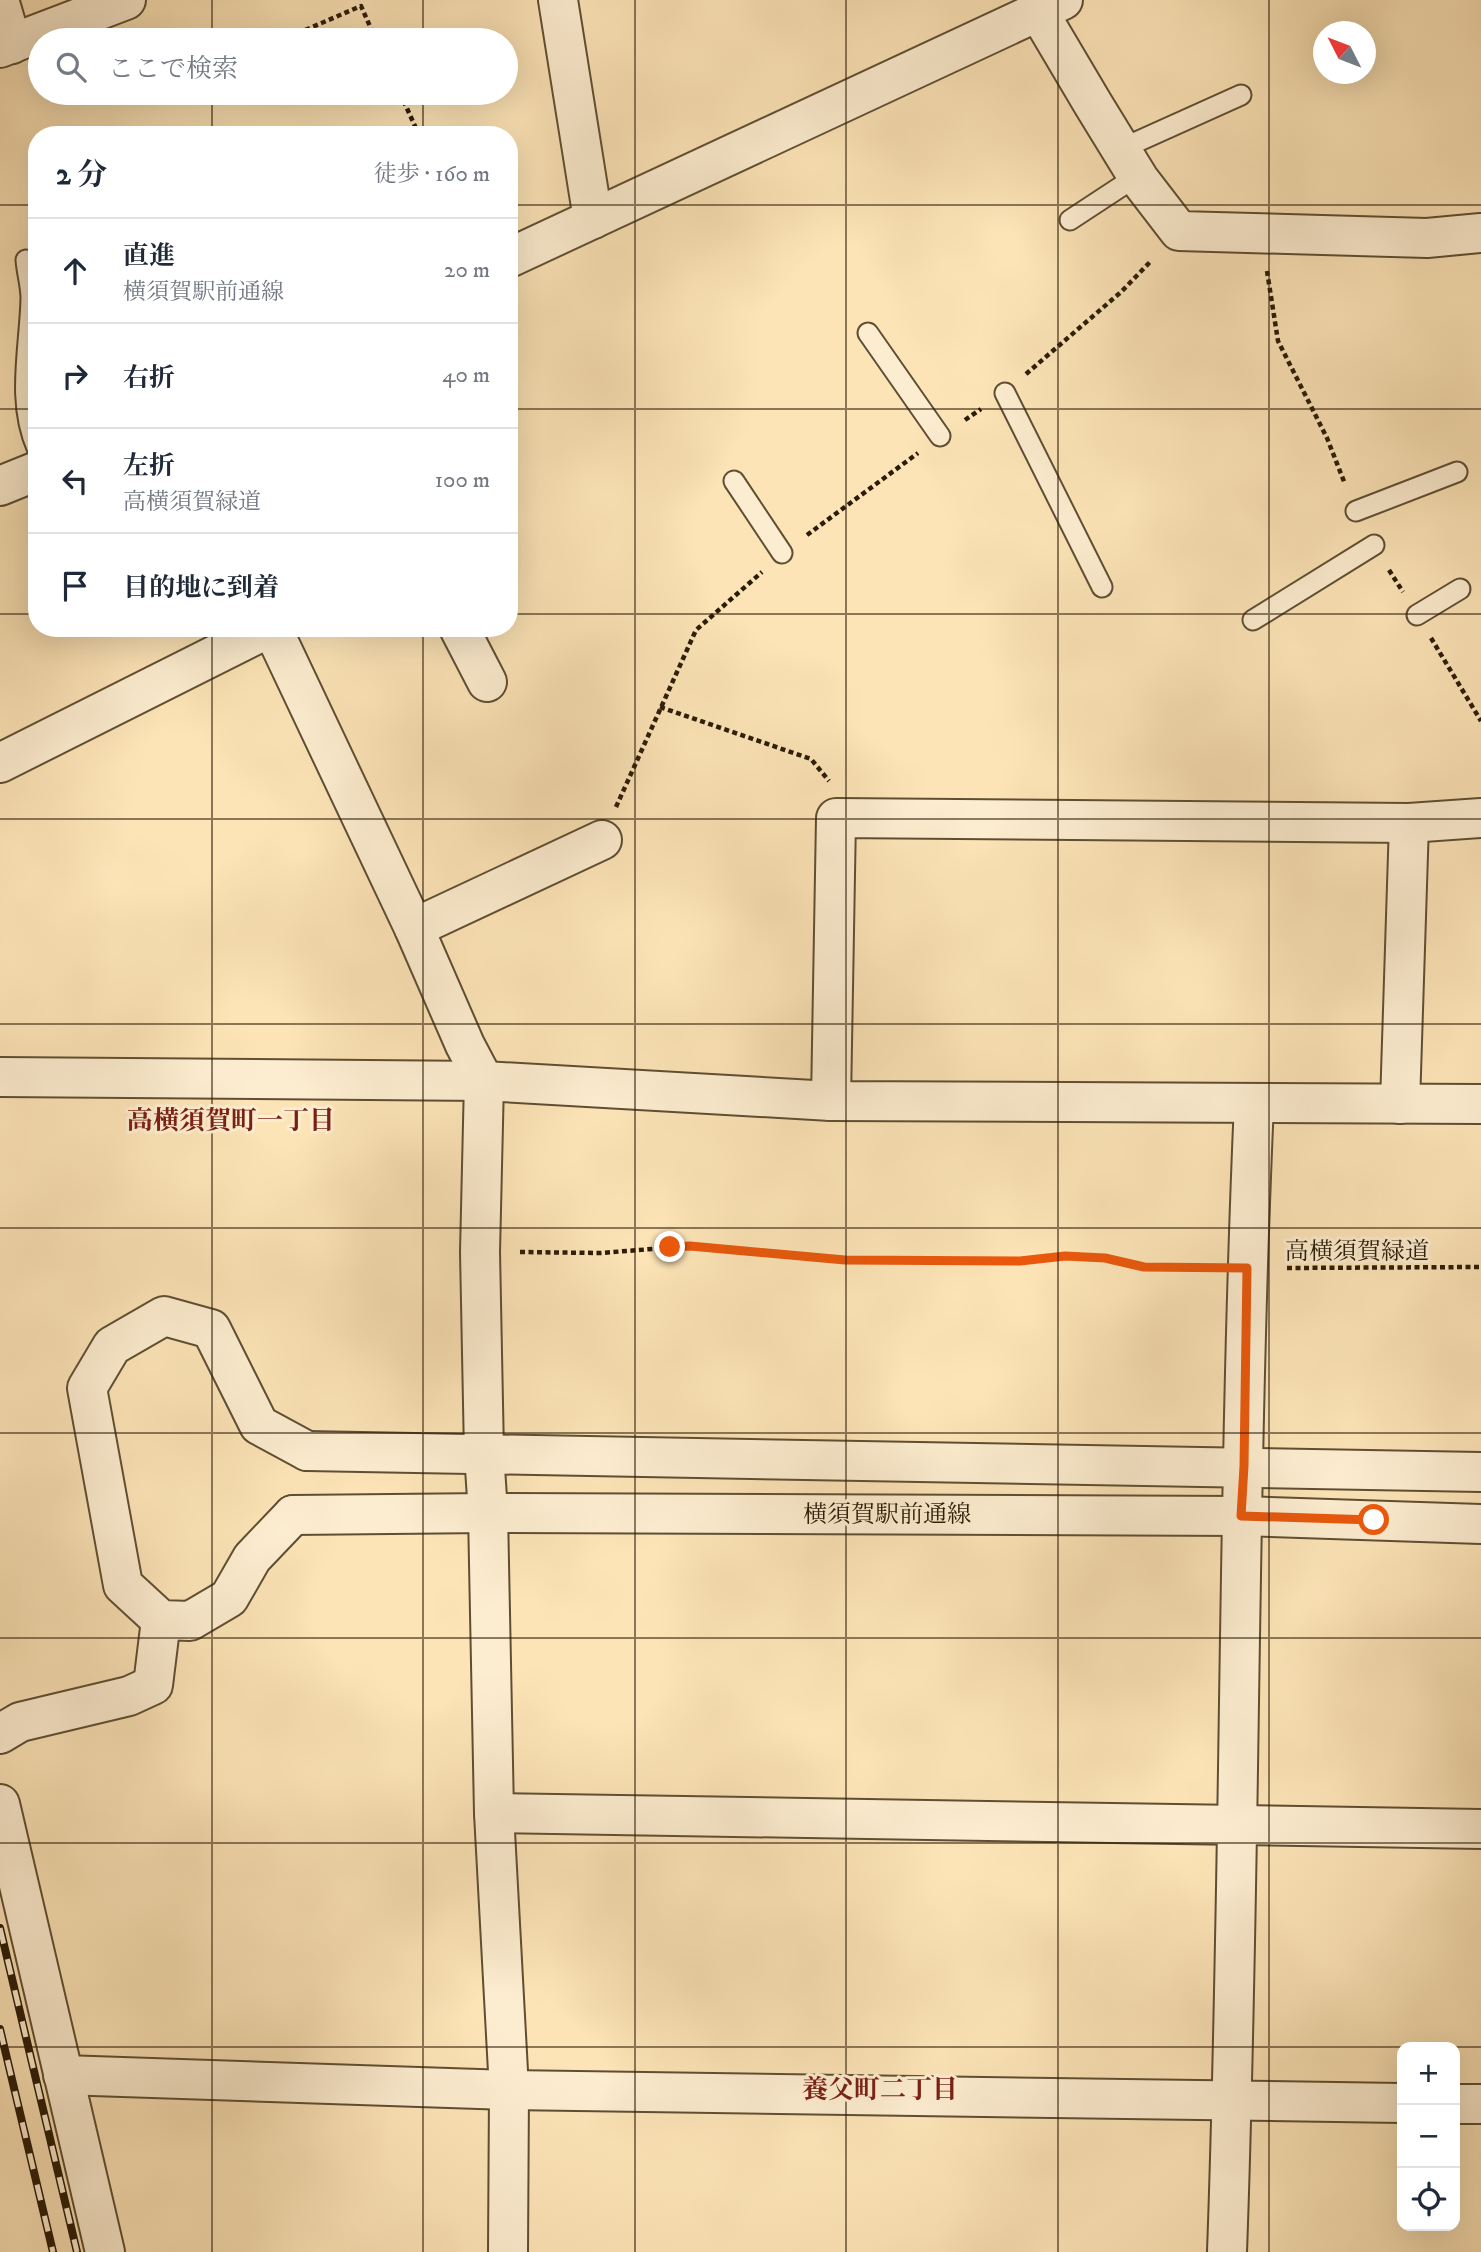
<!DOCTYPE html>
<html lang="ja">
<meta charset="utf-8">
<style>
:root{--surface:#fff;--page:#f2f2f3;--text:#1f2937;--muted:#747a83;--line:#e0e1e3}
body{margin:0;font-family:"IM FELL DW Pica","Noto Serif JP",serif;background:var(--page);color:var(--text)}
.controls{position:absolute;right:21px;bottom:21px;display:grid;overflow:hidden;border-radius:14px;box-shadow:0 7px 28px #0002}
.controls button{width:63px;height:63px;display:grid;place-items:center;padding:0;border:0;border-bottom:2px solid var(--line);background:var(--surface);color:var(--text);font:35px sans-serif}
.compass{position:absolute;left:1313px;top:21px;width:63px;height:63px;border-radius:50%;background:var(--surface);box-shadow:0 7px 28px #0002;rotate:312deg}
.stop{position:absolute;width:21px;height:21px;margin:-16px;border:5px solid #ea580c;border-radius:50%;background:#fff}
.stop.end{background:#ea580c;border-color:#fff;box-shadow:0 2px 7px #0008}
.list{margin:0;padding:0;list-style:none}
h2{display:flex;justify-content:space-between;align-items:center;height:91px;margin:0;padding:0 28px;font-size:30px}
h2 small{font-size:23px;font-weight:400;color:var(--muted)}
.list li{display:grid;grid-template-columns:46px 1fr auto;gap:21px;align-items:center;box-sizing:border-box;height:105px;padding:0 28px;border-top:2px solid var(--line)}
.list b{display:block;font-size:26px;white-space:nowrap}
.list p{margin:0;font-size:23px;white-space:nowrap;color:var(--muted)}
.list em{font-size:23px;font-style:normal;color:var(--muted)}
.icon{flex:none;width:38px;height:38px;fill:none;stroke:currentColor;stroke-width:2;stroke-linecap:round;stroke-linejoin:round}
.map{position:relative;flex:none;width:1481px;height:2252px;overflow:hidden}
.search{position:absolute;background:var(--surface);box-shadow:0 7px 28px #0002;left:28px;top:28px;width:490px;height:77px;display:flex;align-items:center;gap:18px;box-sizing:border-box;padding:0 24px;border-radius:38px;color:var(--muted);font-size:26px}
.panel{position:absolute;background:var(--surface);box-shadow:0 7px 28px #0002;left:28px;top:126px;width:490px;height:511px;border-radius:28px}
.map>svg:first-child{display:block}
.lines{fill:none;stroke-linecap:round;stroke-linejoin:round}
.service-casing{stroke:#5f4e33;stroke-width:23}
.minor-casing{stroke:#5f4e33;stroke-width:42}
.tertiary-casing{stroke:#5f4e33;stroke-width:42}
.path{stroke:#2b1c07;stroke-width:4.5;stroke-dasharray:5 3.5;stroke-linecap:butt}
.service{stroke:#fdedd0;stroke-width:19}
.minor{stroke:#fdedd0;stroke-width:38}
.tertiary{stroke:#fdedd0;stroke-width:38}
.rail-casing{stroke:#2b1c07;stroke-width:8}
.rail{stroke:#fdedd0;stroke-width:5;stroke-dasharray:16;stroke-linecap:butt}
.route{stroke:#ea580c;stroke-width:9}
.grid{fill:none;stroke:#2b1c07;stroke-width:2;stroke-opacity:0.55}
.labels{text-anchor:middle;stroke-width:6;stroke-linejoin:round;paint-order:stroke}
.street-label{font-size:24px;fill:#2b1c07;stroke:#fdedd0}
.neighbourhood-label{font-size:26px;font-weight:bold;fill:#7a1f14;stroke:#fdedd0}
</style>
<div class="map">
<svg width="1481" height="2252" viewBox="0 0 1481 2252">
<rect width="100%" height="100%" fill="#fce4b7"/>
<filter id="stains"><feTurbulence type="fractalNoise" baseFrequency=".00286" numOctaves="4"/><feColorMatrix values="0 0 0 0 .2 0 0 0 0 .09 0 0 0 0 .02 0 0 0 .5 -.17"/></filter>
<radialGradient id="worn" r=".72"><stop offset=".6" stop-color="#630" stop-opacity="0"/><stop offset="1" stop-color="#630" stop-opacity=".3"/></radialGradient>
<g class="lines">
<g class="service-casing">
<g id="service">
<path d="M1121 149 1241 95"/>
<path d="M1070 220 1137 176"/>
<path d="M26 260C27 273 31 286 31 298 30 347 16 401 37 448"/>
<path d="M868 333 940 436"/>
<path d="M1005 393 1102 587"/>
<path d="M734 481 782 553"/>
<path d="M1356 511 1457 472"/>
<path d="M1417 615 1460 589"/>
<path d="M1253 620 1374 545"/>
</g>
</g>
<g class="minor-casing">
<g id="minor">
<path d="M1038 0 1048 28 1093 104 1139 179 1179 231 1427 238 1481 233"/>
<path d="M0 3 12 44"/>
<path d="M0 48 126 0"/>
<path d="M272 628 414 928 465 1045 484 1081 480 1252 484 1453 488 1513 494 1813 509 2090 508 2252"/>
<path d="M459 628 487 682"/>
<path d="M0 763 269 628"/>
<path d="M414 928 602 840"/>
<path d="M0 1077 484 1081 831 1101 1481 1104"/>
<path d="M831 1101 836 818 1409 823 1481 818"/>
<path d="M1400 1104 1409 823"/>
<path d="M293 1515 252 1558 229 1598 190 1621 161 1620 123 1585 87 1388 112 1346 164 1316 211 1329 259 1425 307 1451"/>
<path d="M0 1734 20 1722 129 1696 153 1685 161 1620"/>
<path d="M0 1804 105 2252"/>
<path d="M494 1813 1481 1829"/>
<path d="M63 2075 509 2090 1402 2103"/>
<path d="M1455 2104H1481"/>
<path d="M1227 2252C1241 1869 1237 1486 1254 1103"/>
</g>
</g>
<g class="tertiary-casing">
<g id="tertiary">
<path d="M558 0 593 219"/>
<path d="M509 258 1063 0"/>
<path d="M0 486 37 471"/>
<path d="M307 1451 1481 1472"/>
<path d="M293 1515 488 1513 1241 1516 1481 1524"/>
</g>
</g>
<g class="path">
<path d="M282 40 361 6 376 40"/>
<path d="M400 93 419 135"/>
<path d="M1267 271 1278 341 1327 438 1345 484"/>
<path d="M1026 374 1121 292 1152 260"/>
<path d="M965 420 981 409"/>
<path d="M807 535 918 453"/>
<path d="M1389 570 1403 592"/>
<path d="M1431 638 1481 721"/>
<path d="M660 707 811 759 829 781"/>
<path d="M616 807 696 630 762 572"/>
<path d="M520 1252 601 1253 690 1246 845 1260H1020L1065 1256 1105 1258 1145 1267 1208 1268"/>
<path d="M1287 1268 1481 1267"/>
</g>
<use href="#service" class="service"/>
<use href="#minor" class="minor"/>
<use href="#tertiary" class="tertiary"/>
<g class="rail-casing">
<g id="rail">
<path d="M0 1928 77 2252"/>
<path d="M0 2029 53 2252"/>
</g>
</g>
<use href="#rail" class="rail"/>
</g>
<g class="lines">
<path class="route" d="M670 1247 690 1246 845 1260 1020 1261 1065 1256 1105 1258 1144 1267 1247 1268 1244 1466 1241 1516 1374 1520"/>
</g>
<path class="grid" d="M212 0V40M423 0V40M635 0V2252M846 0V2252M1058 0V2252M1269 0V2252M212 93V135M423 93V135M0 205H37M509 205H1481M0 409H37M509 409H1481M0 614H37M509 614H1481M212 628V2252M423 628V2252M0 819H1481M0 1024H1481M0 1228H1481M0 1433H1481M0 1638H1481M0 1843H1481M0 2047H1402M1455 2047H1481"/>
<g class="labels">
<g class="street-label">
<text x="1357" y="1259">高横須賀緑道</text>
<text x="887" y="1522">横須賀駅前通線</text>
</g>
<g class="neighbourhood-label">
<text x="231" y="1129">高横須賀町一丁目</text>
<text x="880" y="2098">養父町二丁目</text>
</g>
</g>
<rect width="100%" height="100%" filter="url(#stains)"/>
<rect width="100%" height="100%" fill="url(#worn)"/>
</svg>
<div class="controls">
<button>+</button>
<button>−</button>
<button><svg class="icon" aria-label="locate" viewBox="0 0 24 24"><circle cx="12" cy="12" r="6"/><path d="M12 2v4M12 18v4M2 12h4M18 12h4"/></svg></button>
</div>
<svg class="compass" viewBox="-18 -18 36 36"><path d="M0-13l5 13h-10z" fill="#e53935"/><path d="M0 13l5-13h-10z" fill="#747a83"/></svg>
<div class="stop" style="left:1374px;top:1520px"></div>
<div class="stop end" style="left:670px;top:1247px"></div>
<div class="search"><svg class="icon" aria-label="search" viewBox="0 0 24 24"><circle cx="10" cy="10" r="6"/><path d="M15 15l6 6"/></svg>ここで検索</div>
<section class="panel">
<h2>2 分<small>徒歩 · 160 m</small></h2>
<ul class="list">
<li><svg class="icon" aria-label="ahead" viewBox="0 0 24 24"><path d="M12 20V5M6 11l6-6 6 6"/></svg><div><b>直進</b><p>横須賀駅前通線</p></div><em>20 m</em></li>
<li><svg class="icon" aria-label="right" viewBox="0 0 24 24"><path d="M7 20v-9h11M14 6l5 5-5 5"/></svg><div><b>右折</b></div><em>40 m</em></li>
<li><svg class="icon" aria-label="left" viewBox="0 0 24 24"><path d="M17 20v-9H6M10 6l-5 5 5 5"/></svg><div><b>左折</b><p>高横須賀緑道</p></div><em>100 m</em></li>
<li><svg class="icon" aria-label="arrive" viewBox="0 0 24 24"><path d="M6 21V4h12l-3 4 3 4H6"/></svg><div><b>目的地に到着</b></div></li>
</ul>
</section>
</div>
